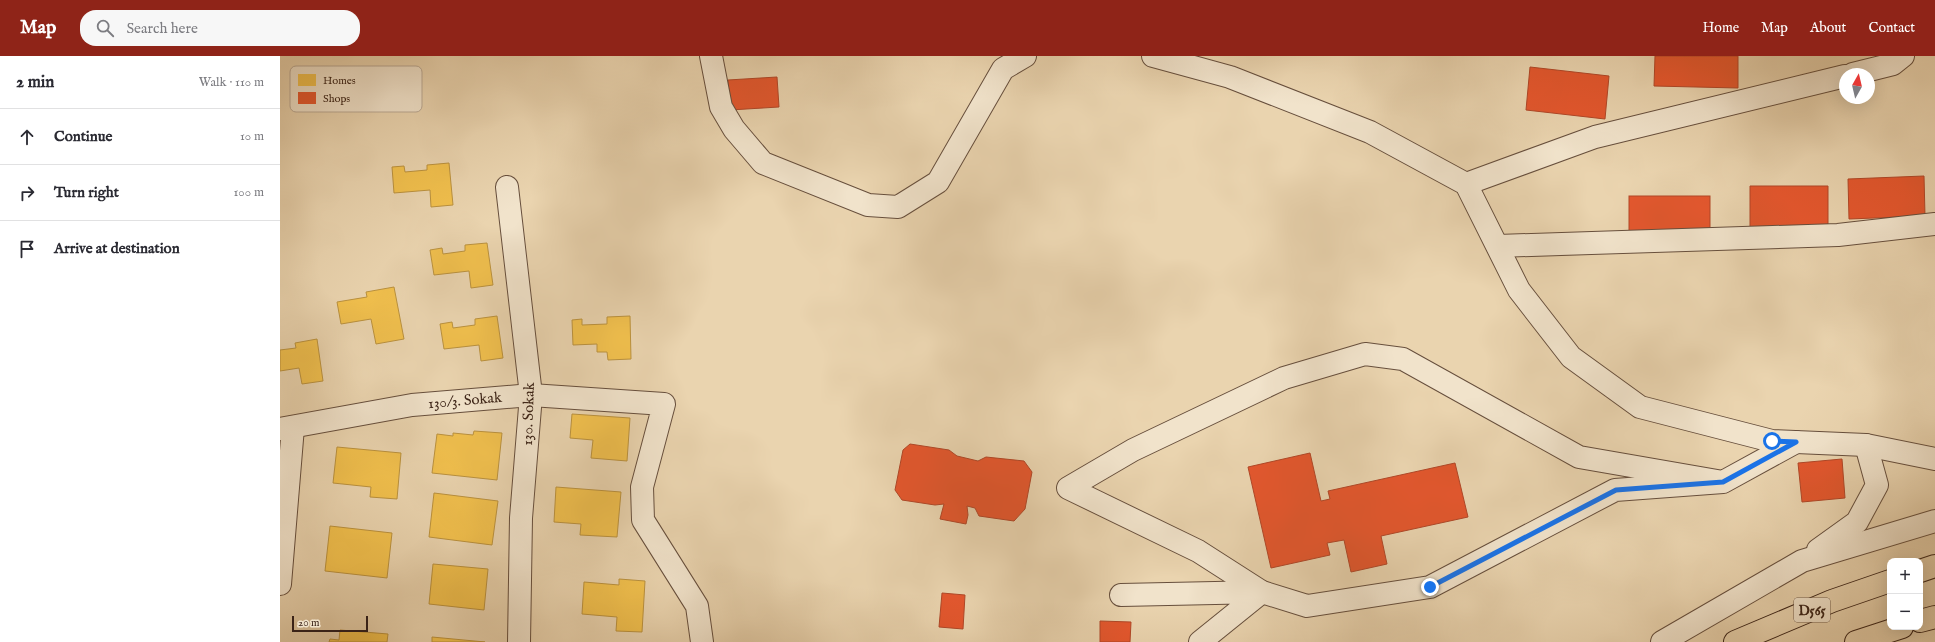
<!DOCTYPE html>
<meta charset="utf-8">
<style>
:root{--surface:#fff;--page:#f7f7f7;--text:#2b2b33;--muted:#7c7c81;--line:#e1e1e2;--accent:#8f2418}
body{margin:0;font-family:"IM FELL English",serif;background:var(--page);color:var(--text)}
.controls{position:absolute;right:12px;bottom:12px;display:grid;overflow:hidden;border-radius:8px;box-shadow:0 4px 16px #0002}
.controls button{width:36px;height:36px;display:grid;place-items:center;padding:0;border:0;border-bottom:1px solid var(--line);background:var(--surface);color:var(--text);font:20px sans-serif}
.compass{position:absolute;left:1559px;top:12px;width:36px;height:36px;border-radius:50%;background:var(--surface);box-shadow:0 4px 16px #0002;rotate:8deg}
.scale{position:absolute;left:12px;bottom:10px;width:76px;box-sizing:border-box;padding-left:4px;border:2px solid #3b2317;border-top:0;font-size:11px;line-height:14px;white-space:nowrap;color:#3b2317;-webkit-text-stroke:3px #f1e3cb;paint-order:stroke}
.stop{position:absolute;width:12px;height:12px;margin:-9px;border:3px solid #1a73e8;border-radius:50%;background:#fff}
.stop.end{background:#1a73e8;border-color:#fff;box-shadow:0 1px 4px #0008}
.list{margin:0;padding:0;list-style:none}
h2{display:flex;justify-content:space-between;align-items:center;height:52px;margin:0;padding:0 16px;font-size:17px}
h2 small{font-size:13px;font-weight:400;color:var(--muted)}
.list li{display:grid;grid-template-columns:26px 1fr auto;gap:12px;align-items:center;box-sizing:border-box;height:56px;padding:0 16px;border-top:1px solid var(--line)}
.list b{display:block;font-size:15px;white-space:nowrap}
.list em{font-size:13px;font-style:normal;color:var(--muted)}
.icon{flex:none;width:22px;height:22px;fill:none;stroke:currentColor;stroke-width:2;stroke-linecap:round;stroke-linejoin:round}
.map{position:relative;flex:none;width:1655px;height:586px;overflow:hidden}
header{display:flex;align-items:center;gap:24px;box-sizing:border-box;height:56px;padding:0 20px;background:var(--accent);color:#fff}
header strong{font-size:19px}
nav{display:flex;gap:22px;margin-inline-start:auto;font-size:14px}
.search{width:280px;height:36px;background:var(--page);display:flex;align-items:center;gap:10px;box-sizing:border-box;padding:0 14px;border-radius:16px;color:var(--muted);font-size:15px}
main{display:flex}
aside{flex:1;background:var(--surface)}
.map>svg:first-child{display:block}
.homes{fill:#f2c14e;stroke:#bb923e}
.shops{fill:#e4572e;stroke:#b14727}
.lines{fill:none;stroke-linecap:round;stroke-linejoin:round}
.minor-casing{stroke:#674f3d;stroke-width:24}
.highway-casing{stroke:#3b2317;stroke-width:24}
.minor{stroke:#f1e3cb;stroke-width:22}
.highway{stroke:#ead4af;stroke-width:22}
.route{stroke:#1a73e8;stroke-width:5}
.labels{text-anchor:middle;stroke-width:4;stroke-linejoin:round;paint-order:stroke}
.shield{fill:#f1e3cb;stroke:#725d4d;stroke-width:1}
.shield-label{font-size:14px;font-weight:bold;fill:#3b2317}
.street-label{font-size:15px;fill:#3b2317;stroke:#f1e3cb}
.key{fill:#f1e3cb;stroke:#baa995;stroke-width:1}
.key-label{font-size:11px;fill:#3b2317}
</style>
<header>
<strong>Map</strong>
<div class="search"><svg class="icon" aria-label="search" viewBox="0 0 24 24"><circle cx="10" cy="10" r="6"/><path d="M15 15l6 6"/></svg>Search here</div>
<nav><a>Home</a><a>Map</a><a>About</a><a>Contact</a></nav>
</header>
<main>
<aside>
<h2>2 min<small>Walk · 110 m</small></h2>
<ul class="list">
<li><svg class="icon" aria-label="ahead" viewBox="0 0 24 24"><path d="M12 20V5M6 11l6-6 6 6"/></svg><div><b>Continue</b></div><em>10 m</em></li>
<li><svg class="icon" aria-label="right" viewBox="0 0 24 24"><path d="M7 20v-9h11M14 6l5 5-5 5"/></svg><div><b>Turn right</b></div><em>100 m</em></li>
<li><svg class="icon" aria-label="arrive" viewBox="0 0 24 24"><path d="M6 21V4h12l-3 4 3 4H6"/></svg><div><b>Arrive at destination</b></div></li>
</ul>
</aside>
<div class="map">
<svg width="1655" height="586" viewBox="0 0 1655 586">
<rect width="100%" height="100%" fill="#ead4af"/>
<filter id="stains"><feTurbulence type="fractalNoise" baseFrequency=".005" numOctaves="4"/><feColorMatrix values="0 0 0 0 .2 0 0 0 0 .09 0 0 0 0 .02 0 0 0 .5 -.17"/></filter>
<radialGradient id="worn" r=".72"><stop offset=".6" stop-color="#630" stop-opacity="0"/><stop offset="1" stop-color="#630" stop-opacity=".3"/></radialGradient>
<g class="homes">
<path d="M169 107 173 149 151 151 150 134 114 137 112 111 124 110 125 116 147 114V109Z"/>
<path d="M207 187 213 229 191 232 189 215 154 219 150 194 162 192 163 198 185 195V189Z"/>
<path d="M114 231 124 283 96 288 91 263 61 268 57 246 87 241 86 236Z"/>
<path d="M217 260 223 302 201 305 199 289 164 293 160 268 172 266 173 272 195 269V263Z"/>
<path d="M350 260 351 303 328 304 327 296H317V288L293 289 292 264 302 263V269L327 268V261Z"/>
<path d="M37 283 43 325 22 328 19 312 0 315V294L16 292 15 287Z"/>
<path d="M292 358 350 362 347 405 311 402 313 384 290 382Z"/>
<path d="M194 375 222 377 217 424 152 417 157 378 173 380V377L193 379Z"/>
<path d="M57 391 121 397 117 443 90 441 91 431 53 427Z"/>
<path d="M276 431 341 436 337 481 300 479 301 468 274 466Z"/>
<path d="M154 437 218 445 212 489 149 481Z"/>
<path d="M50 470 112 477 107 522 45 515Z"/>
<path d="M153 508 208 513 204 554 149 548Z"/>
<path d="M339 523 365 525 362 576 336 575 337 561 302 558 304 526 339 529Z"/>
<path d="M60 574 108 578 107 586H49L50 583 59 584Z"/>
<path d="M152 581 205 586H152Z"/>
</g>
<g class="shops">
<path d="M1375 0H1458V32L1374 30Z"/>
<path d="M1250 11 1329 20 1325 63 1246 54Z"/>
<path d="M497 21 499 51 450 54 448 24Z"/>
<path d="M1644 120 1645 160 1569 163 1568 123Z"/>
<path d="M1470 130H1548V170L1470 171Z"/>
<rect x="1349" y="140" width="81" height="39"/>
<path d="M630 388 669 394 677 400 698 405 706 401 744 405 752 416 745 453 734 465 699 460 695 452 687 450 688 459 686 468 660 463 664 448 655 449 622 444 615 434 623 394Z"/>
<path d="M1030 397 1041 445 1050 443 1048 435 1175 407 1188 461 1101 480 1107 508 1071 516 1064 484 1047 487 1050 499 991 512 968 411Z"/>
<path d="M1562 403 1565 442 1522 446 1518 407Z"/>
<path d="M662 537 685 539 683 573 659 571Z"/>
<path d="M820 565 851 566 850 586H820Z"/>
</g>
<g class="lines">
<g class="minor-casing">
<g id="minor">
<path d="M431 0 441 51 454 73 483 107 588 149 618 151 658 126 723 13 745 0"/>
<path d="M873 0 950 21 1090 76 1186 128 1239 234 1291 301 1360 351 1492 385 1586 389 1655 403"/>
<path d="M1573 18 1613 8 1623 0"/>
<path d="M1186 128 1315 81 1565 20"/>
<path d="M227 131 251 339 241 462 239 586"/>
<path d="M1218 190 1558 179 1655 168"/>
<path d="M0 373 132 349 251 339 384 348 362 431 363 464 417 550 422 586"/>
<path d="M1443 426 1299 401 1123 303 1085 298 1004 322 853 394 788 432 918 495 982 536 1027 550 1150 531 1335 434 1443 426 1516 386"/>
<path d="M1538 494 1577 466 1597 429 1586 389"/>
<path d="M0 528 13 371"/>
<path d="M841 539 982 536 920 586"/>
<path d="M1382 586 1522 505 1655 465"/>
</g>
</g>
<g class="highway-casing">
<g id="highway">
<path d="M1640 515 1655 510"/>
<path d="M1640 565 1655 561"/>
<path d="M1455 586 1552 545 1610 525"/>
<path d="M1576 586 1622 571"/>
</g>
</g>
<use href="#minor" class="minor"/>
<use href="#highway" class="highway"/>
</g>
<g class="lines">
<path class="route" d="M1150 531 1336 434 1443 426 1516 386 1492 385"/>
</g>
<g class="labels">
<rect class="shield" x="1514" y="542" width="36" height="24" rx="3"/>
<g class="shield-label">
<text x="1532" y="559">D565</text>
</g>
<g class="street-label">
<text transform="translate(185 344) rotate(-5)" y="5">130/3. Sokak</text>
<text transform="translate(248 358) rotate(-88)" y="5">130. Sokak</text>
</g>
</g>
<rect x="10" y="10" width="132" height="46" rx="6" class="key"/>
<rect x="18" y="18" width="18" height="12" fill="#f2c14e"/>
<rect x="18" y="36" width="18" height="12" fill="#e4572e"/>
<g class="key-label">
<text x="43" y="28">Homes</text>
<text x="43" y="46">Shops</text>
</g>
<rect width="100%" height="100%" filter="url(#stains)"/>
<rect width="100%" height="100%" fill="url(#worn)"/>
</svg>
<div class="controls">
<button>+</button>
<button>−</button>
</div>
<svg class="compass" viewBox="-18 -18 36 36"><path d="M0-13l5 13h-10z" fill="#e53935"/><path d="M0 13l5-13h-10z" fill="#7c7c81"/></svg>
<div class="scale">20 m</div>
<div class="stop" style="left:1492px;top:385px"></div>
<div class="stop end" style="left:1150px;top:531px"></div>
</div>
</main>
